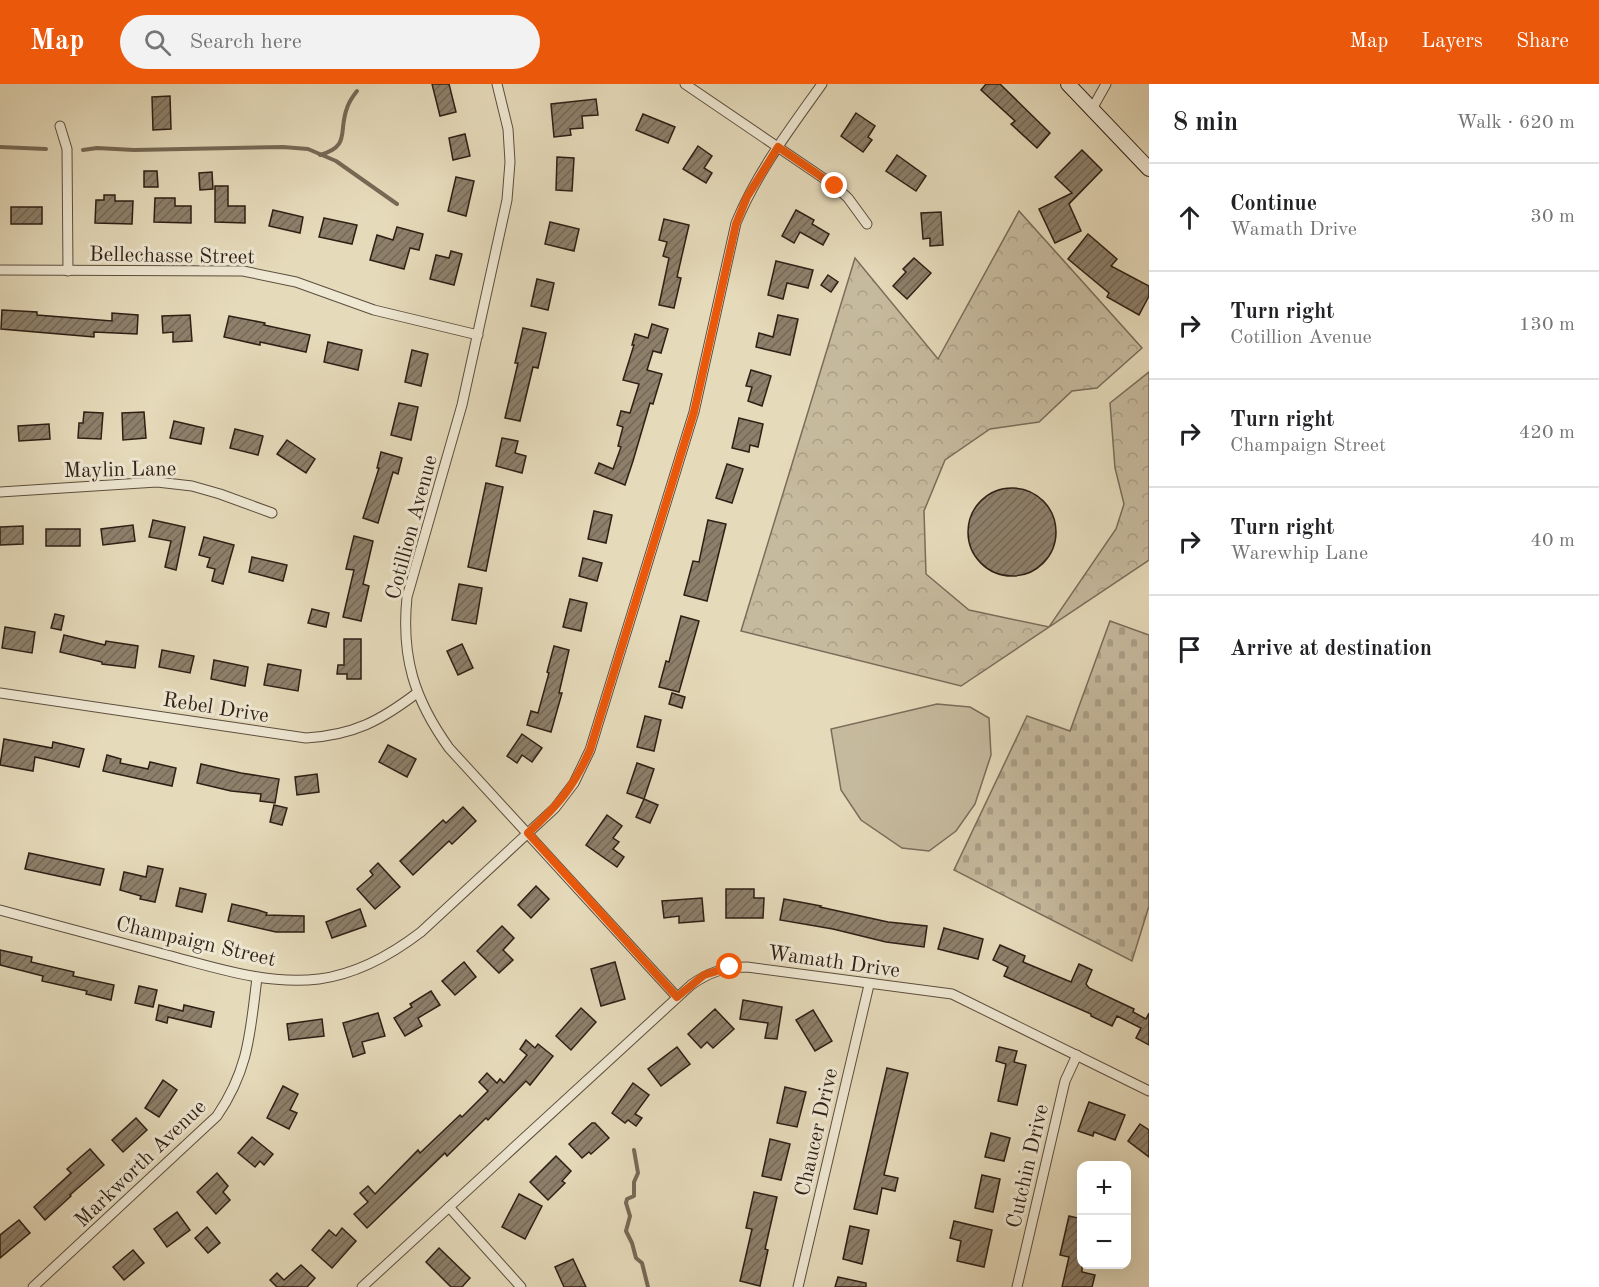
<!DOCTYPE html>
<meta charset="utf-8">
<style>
:root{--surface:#fff;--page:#f2f2f2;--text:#202124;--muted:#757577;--line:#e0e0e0;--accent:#ea580c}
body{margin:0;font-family:"Old Standard TT",serif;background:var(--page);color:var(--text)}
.controls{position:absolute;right:18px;bottom:18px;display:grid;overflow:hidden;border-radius:12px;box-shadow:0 6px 24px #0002}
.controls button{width:54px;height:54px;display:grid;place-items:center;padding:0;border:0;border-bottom:2px solid var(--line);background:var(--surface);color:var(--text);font:30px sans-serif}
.stop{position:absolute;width:18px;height:18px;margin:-14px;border:4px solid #ea580c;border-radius:50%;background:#fff}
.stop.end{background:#ea580c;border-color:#fff;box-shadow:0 2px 6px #0008}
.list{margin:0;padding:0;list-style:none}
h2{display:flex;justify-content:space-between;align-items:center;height:78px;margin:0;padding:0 24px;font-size:26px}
h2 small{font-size:20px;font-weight:400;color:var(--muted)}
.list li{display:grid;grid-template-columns:39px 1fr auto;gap:18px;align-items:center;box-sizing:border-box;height:108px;padding:0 24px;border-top:2px solid var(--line)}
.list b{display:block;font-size:22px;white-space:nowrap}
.list p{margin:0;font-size:20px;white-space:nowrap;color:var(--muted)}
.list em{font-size:20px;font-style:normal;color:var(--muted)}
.icon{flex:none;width:33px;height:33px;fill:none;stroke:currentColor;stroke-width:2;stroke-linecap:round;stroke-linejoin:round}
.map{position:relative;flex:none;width:1149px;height:1203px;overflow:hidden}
header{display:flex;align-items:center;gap:36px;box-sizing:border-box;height:84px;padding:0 30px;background:var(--accent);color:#fff}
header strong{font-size:28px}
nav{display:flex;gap:33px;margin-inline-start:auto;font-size:21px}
.search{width:420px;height:54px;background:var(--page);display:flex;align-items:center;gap:15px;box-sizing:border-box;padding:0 21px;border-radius:33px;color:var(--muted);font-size:22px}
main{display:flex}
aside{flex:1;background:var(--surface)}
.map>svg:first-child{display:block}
.forest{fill:url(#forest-crowns);stroke:#7a6c5a;stroke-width:1.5}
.cemetery{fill:url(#cemetery-stones);stroke:#7a6c5a;stroke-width:1.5}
.green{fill:#c6ba9e;stroke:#7a6c5a;stroke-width:1.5}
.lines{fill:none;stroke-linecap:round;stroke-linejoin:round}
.stream{stroke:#776956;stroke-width:4}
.building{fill:url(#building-hatch);stroke:#2e1f15;stroke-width:1.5}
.minor-casing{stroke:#5c4e3e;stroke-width:11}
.secondary-casing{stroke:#2e1f15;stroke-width:16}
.minor{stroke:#eee7d2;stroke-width:9}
.secondary{stroke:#eee7d2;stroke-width:14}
.route{stroke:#ea580c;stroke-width:8}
.labels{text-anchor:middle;stroke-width:6;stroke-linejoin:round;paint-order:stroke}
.street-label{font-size:21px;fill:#2e1f15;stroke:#eee7d2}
</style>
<header>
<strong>Map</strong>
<div class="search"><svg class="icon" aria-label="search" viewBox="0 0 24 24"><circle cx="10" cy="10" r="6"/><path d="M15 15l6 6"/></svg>Search here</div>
<nav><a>Map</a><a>Layers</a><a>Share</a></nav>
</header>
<main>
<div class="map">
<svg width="1149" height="1203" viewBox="0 0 1149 1203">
<defs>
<pattern id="forest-crowns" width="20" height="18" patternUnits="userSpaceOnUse" patternTransform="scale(1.5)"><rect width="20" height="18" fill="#c6ba9e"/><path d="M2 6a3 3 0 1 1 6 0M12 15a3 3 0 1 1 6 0" fill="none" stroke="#aa9f87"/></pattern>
<pattern id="cemetery-stones" width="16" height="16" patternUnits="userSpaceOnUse" patternTransform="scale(1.5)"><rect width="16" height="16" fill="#c6ba9e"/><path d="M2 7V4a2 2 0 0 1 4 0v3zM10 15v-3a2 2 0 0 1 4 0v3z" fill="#aa9f87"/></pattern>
<pattern id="building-hatch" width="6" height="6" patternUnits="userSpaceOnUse" patternTransform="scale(1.5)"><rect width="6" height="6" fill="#8d806b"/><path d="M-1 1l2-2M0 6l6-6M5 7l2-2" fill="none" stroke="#746857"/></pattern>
</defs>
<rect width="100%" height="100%" fill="#e5daba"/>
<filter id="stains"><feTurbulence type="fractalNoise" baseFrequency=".00333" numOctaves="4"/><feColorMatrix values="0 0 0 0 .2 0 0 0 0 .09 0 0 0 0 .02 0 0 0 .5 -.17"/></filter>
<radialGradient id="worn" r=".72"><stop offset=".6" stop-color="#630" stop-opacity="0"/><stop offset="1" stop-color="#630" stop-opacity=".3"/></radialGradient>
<path class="forest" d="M1019 127 1142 264 1097 304 1072 307 1039 338 990 345 945 376 924 427 926 490 969 526 1049 543 1116 445 1124 420 1115 384 1110 319 1149 288V476L961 602 741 547 855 174 938 275Z"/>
<path class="cemetery" d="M1110 537 1149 551V822L1132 877 954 786 1027 632 1070 647Z"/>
<path class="green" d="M937 620 970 623 989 634 991 671 975 720 956 747 929 767 902 764 861 736 841 706 831 645Z"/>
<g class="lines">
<g class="stream">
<path d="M0 63 46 65"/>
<path d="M83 66 97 64 134 66 283 63 308 65 336 77 397 120"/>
<path d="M320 71C351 62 338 48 347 24 349 18 353 12 357 7"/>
<path d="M634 1066 638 1089 634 1098V1112L627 1115 626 1119 630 1132 626 1147 632 1159 636 1174 642 1179 648 1203"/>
</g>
</g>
<g class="building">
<path d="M432 0H449L456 28 440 32Z"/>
<path d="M986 0H1000L1050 49 1037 64 1011 40 1015 37 981 6Z"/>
<path d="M170 12 171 45 153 46 152 13Z"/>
<path d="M596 15 598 31 582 32 583 44 570 45 571 51 554 53 551 20Z"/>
<path d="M856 29 875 42 868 53 872 56 863 68 841 52Z"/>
<path d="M643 30 675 43 668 59 636 46Z"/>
<path d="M465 50 470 72 453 76 449 54Z"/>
<path d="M698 62 712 72 704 84 712 89 706 99 683 85Z"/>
<path d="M1082 66 1102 86 1069 120 1081 147 1055 159 1039 125 1072 109 1055 93Z"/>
<path d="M897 71 926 92 916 107 886 87Z"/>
<path d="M557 73 574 74 572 107 556 106Z"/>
<path d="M144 87H157L158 103H144Z"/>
<path d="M212 88 213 105 200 106 199 89Z"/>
<path d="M456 93 474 97 466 132 448 127Z"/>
<path d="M215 102H228V122H245V139L215 138Z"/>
<path d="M104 111H115V117H133L132 140 95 139 96 116H104Z"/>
<path d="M155 114H175V122H191V139L154 138Z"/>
<rect x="11" y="123" width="31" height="17"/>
<path d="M273 126 303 133 300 149 269 142Z"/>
<path d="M796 126 814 136 812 140 829 150 823 161 800 148 794 159 782 152Z"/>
<path d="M941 128 943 161 930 162V154L923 155 921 129Z"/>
<path d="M324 134 357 141 352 160 319 153Z"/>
<path d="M664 135 689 141 677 193 681 194 674 224 659 221 669 174 663 172 667 158 659 156Z"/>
<path d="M550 138 579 145 574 167 545 160Z"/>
<path d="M397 143 423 150 419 166 410 164 404 185 370 176 377 151 393 156Z"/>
<path d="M1088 150 1117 175 1111 182 1149 202V212L1139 231 1107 213 1109 209 1068 175Z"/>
<path d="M451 167 462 170 454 201 430 195 436 171 449 174Z"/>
<path d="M914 174 931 189 907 215 893 202 906 188 903 185Z"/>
<path d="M776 177 813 186 808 204 787 199 783 215 768 211Z"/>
<path d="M828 191 838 198 831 208 821 201Z"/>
<path d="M537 195 554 199 548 226 531 222Z"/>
<path d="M2 226 37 228V231L112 237V229L138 231 137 250 94 248V253L1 245Z"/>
<path d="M190 231 192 257 173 258V248L163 249 162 232Z"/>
<path d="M778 231 798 235 790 271 756 263 759 249 773 253Z"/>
<path d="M229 232 265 239 264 241 310 251 306 268 260 258V261L224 253Z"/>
<path d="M652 240 668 245 661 269 653 267 647 286 662 290 653 320 650 319 633 377 625 401 595 389 599 379 613 385 621 363 618 362 623 343 617 341 621 327 630 329 639 300 623 296 634 261H632L635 250 648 254Z"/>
<path d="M523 244 546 249 538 284 533 283 520 337 505 334 518 279H515Z"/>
<path d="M328 258 362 266 358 286 324 278Z"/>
<path d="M412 266 428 270 421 302 405 298Z"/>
<path d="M751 286 771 292 762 322 748 317 752 303 746 302Z"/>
<path d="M399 319 418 323 411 356 391 351Z"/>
<path d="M84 328 103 329 101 355 78 354 79 339H83Z"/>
<path d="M144 328 146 354 123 356 122 329Z"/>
<path d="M739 334 763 340 758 363 750 361 749 368 732 364Z"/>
<path d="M174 337 204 344 201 360 170 354Z"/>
<path d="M49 340 50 355 19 357 18 342Z"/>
<path d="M235 345 263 352 258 371 230 364Z"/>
<path d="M502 354 518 357 515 369 526 372 522 389 496 382Z"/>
<path d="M287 356 315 375 306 389 277 370Z"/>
<path d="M381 368 402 374 398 390 393 388 378 439 363 434 379 384H377Z"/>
<path d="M727 380 743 385 732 419 716 414Z"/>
<path d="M486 399 503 403 486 487 468 483Z"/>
<circle cx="1012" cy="448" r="44"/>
<path d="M594 427 612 431 606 459 588 455Z"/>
<path d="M153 436 185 443 176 486 165 483 171 457 149 453Z"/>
<path d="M708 436 726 440 707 517 684 511 693 477 699 478Z"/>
<path d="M133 441 135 457 103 461 101 445Z"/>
<path d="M23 442V460L0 461V443Z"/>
<rect x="46" y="445" width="34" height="17"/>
<path d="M354 452 373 457 363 500 369 502 361 537 343 533 354 486 346 485Z"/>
<path d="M204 453 234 461 223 500 212 497 215 485 207 483 210 474 199 471Z"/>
<path d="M252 473 287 481 283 497 249 488Z"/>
<path d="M583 474 602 479 597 497 579 492Z"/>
<path d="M459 500 482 504 476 540 452 536Z"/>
<path d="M570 515 587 519 581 547 563 543Z"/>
<path d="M312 525 329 529 326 543 308 539Z"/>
<path d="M55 530 64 532 61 546 51 544Z"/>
<path d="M681 532 699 537 679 608 659 603 666 577 669 578Z"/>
<path d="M5 543 35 548 32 569 2 564Z"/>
<path d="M64 551 105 561 106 557 138 562 135 584 102 580V578L60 568Z"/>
<path d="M344 555H361V595H347V590H337L338 581H344Z"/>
<path d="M462 560 473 584 458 591 447 567Z"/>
<path d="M554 562 569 566 559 609H562L551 648 527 641 531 627 538 629 549 589 547 588Z"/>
<path d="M162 566 194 572 190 589 159 583Z"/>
<path d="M214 576 248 583 245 602 211 595Z"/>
<path d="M268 580 301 586 298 607 264 601Z"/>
<path d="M672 609 685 613 682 624 669 620Z"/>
<path d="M645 632 661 636 654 667 637 663Z"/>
<path d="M522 650 542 664 532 678 522 671 517 679 507 672Z"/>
<path d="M4 655 52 664 53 658 84 665 79 683 35 673 33 687 0 681Z"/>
<path d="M388 661 416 675 407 693 379 678Z"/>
<path d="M107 671 121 675 120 679 148 685 150 678 176 684 172 702 103 687Z"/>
<path d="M637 679 654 685 644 715 627 709Z"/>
<path d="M201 680 241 689 279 695 275 719 260 717 261 710 231 707 197 699Z"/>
<path d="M317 690 319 708 297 711 295 693Z"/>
<path d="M644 715 658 721 650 739 636 733Z"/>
<path d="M274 721 287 724 282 741 270 738Z"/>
<path d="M463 723 476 737 452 760 449 757 413 791 400 777 443 736 446 739Z"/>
<path d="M607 731 622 742 613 754 619 758 613 765 624 773 617 783 586 761Z"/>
<path d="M29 769 104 785 100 801 25 785Z"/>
<path d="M378 779 400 803 375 825 357 805 373 791 370 787Z"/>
<path d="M148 782 163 785 155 818 140 815 141 812 120 806 124 788 146 793Z"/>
<path d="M536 802 549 815 531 834 518 821Z"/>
<path d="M180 804 206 810 202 828 176 822Z"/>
<path d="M726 805H754V814H764L763 834H726Z"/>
<path d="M702 814 704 837 679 839V832L664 834 662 817Z"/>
<path d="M784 815 821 822 820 823 888 838 927 842 924 863 886 858 833 845 780 836Z"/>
<path d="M232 820 258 826 267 829 266 831 304 832V848H276L228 837Z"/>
<path d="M360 825 366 842 332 854 326 838Z"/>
<path d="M502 842 514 854 503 866 513 876 499 889 477 867Z"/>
<path d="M944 844 983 855 978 875 938 865Z"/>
<path d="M1000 861 1025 872 1023 878 1071 898 1079 880 1092 886 1086 900 1089 904 1134 925 1133 928 1146 935 1149 929V961L1136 954 1141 944 1117 932 1112 942 1091 932V930L1004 892 1008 883 993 876Z"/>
<path d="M0 866 32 873 31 878 74 888 73 892 114 901 111 916 86 910 87 907 42 897 43 892 0 881Z"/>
<path d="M464 878 476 893 455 911 442 897Z"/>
<path d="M615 878 625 915 601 922 591 885Z"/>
<path d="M139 902 157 906 153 923 135 919Z"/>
<path d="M431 907 440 921 418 934 422 942 405 952 394 934 412 923 410 920Z"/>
<path d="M743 916 782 923 777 955 765 954 768 939 740 935Z"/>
<path d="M159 921 183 927 184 921 214 928 211 943 168 933 167 939 156 936Z"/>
<path d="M581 924 596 938 571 966 556 952Z"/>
<path d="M715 925 734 945 713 964 707 958 701 964 688 950Z"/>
<path d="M813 926 832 957 815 967 796 936Z"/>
<path d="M378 929 385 952 362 958 365 969 353 973 343 939Z"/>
<path d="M322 935 324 952 289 956 287 940Z"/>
<path d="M526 956 535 964 538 960 553 972 530 1001 526 997 488 1036 486 1034 447 1072 445 1069 367 1144 354 1130 368 1118 360 1109 368 1102 375 1110 418 1066 420 1069 460 1031 462 1033 488 1007 479 998 487 989 497 999 500 995 504 999 527 971 520 965Z"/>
<path d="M677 963 690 980 661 1002 648 985Z"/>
<path d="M999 963 1017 967 1014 978 1026 981 1017 1021 998 1017 1006 980 996 977Z"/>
<path d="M887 984 908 989 884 1091 898 1094 895 1107 882 1104 877 1130 854 1125Z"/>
<path d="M163 996 177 1006 159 1033 145 1024Z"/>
<path d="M633 999 649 1011 635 1030 642 1034 636 1042 628 1036 625 1039 612 1029Z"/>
<path d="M283 1002 298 1010 290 1026 297 1029 289 1045 267 1034Z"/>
<path d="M785 1003 806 1008 797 1043 777 1039Z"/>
<path d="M1089 1018 1125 1031 1115 1056 1094 1048 1093 1052 1078 1047Z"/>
<path d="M136 1034 147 1046 123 1068 112 1056Z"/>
<path d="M592 1039H595L609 1054 591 1070 589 1068 582 1074 569 1060Z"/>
<path d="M1140 1040 1149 1046V1073L1128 1057Z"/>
<path d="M991 1049 1010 1054 1004 1077 985 1073Z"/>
<path d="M252 1053 273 1070 264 1081 260 1077 255 1083 238 1069Z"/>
<path d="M770 1055 790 1060 781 1096 762 1092Z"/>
<path d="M90 1065 104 1081 70 1111 71 1112 45 1136 34 1123 71 1089 67 1085Z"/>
<path d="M556 1072 571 1087 562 1097 565 1099 548 1116 530 1098Z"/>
<path d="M217 1089 228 1102 223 1108 230 1116 216 1130 197 1108Z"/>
<path d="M982 1091 1000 1095 993 1128 975 1124Z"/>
<path d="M754 1108 777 1113 765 1165 768 1166 760 1202 740 1197 752 1145 746 1144Z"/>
<path d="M519 1110 542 1122 525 1155 502 1143Z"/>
<path d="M177 1128 190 1146 167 1163 154 1145Z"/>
<path d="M1069 1132 1082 1135V1188L1095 1191 1092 1203H1062L1069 1173 1060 1171Z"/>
<path d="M19 1136 30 1149 0 1174V1151Z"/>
<path d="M954 1137 992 1146 984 1183 957 1177 961 1157 950 1154Z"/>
<path d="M850 1142 869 1146 862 1180 843 1175Z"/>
<path d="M207 1143 220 1159 208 1169 195 1154Z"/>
<path d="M342 1144 356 1157 332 1184 312 1166 329 1146 336 1152Z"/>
<path d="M439 1164 470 1194 462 1203H451L426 1178Z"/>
<path d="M133 1166 144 1179 124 1196 113 1183Z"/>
<path d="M573 1175 586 1203H564L555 1183Z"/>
<path d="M301 1181 315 1194 307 1203H277L270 1196 277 1189 284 1196Z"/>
<path d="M838 1193 866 1199V1203H835Z"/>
</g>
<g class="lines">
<g class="minor-casing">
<g id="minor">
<path d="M497 0 508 45 510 78 507 116 462 321 407 513C401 573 414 615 449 664L677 913"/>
<path d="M685 0 835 102 848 114 867 140"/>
<path d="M1092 25 1106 0"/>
<path d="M60 42 67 65 68 187"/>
<path d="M0 186 243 187 296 198 374 226 478 251"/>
<path d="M0 408 157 398 192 402 220 410 272 429"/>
<path d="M0 609 306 654C354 651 380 637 417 609"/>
<path d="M0 826C56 841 111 856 167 871 217 884 266 901 319 895 357 890 391 871 421 848L555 724 574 699 590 666 694 328 736 139C757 88 790 45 822 0"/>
<path d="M449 1123 521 1203"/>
<path d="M33 1203 217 1032C249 985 250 949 257 894"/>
<path d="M362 1203 691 901C709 888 725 883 747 883L952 910 1149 1007"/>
<path d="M798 1203 869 901"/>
<path d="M1017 1203 1065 997 1077 971"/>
</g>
</g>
<g class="secondary-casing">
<path id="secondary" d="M1068 0 1149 85"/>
</g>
<use href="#minor" class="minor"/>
<use href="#secondary" class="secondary"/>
</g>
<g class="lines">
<path class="route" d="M730 883 704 891 677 913 528 749C558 721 573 704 590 666L694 328 736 140 747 113 778 63 835 102"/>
</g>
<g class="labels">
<g class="street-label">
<text transform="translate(172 171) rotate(1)" y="7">Bellechasse Street</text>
<text transform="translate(120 385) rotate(-1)" y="7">Maylin Lane</text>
<text transform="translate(411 443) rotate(-75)" y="7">Cotillion Avenue</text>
<text transform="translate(216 623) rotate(9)" y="7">Rebel Drive</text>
<text transform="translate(196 857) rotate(13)" y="7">Champaign Street</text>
<text transform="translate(834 877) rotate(8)" y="7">Wamath Drive</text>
<text transform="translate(816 1048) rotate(-77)" y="7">Chaucer Drive</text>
<text transform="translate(140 1079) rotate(-44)" y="7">Markworth Avenue</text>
<text transform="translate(1027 1082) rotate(-77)" y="7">Cutchin Drive</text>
</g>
</g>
<rect width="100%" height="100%" filter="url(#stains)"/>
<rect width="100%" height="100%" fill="url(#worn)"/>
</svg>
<div class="controls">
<button>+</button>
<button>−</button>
</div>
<div class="stop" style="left:730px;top:883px"></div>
<div class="stop end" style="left:835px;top:102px"></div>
</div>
<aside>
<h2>8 min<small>Walk · 620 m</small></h2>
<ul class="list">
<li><svg class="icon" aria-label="ahead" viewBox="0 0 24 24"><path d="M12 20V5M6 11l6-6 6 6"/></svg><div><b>Continue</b><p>Wamath Drive</p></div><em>30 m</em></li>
<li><svg class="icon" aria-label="right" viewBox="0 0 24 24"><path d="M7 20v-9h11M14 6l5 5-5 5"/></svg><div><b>Turn right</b><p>Cotillion Avenue</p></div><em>130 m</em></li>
<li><svg class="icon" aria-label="right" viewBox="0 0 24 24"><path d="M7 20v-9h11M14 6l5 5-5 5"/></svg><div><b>Turn right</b><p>Champaign Street</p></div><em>420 m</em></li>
<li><svg class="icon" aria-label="right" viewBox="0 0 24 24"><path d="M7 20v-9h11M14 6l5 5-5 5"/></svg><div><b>Turn right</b><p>Warewhip Lane</p></div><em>40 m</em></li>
<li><svg class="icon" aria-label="arrive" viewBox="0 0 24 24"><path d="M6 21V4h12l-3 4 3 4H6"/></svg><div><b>Arrive at destination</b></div></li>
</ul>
</aside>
</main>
